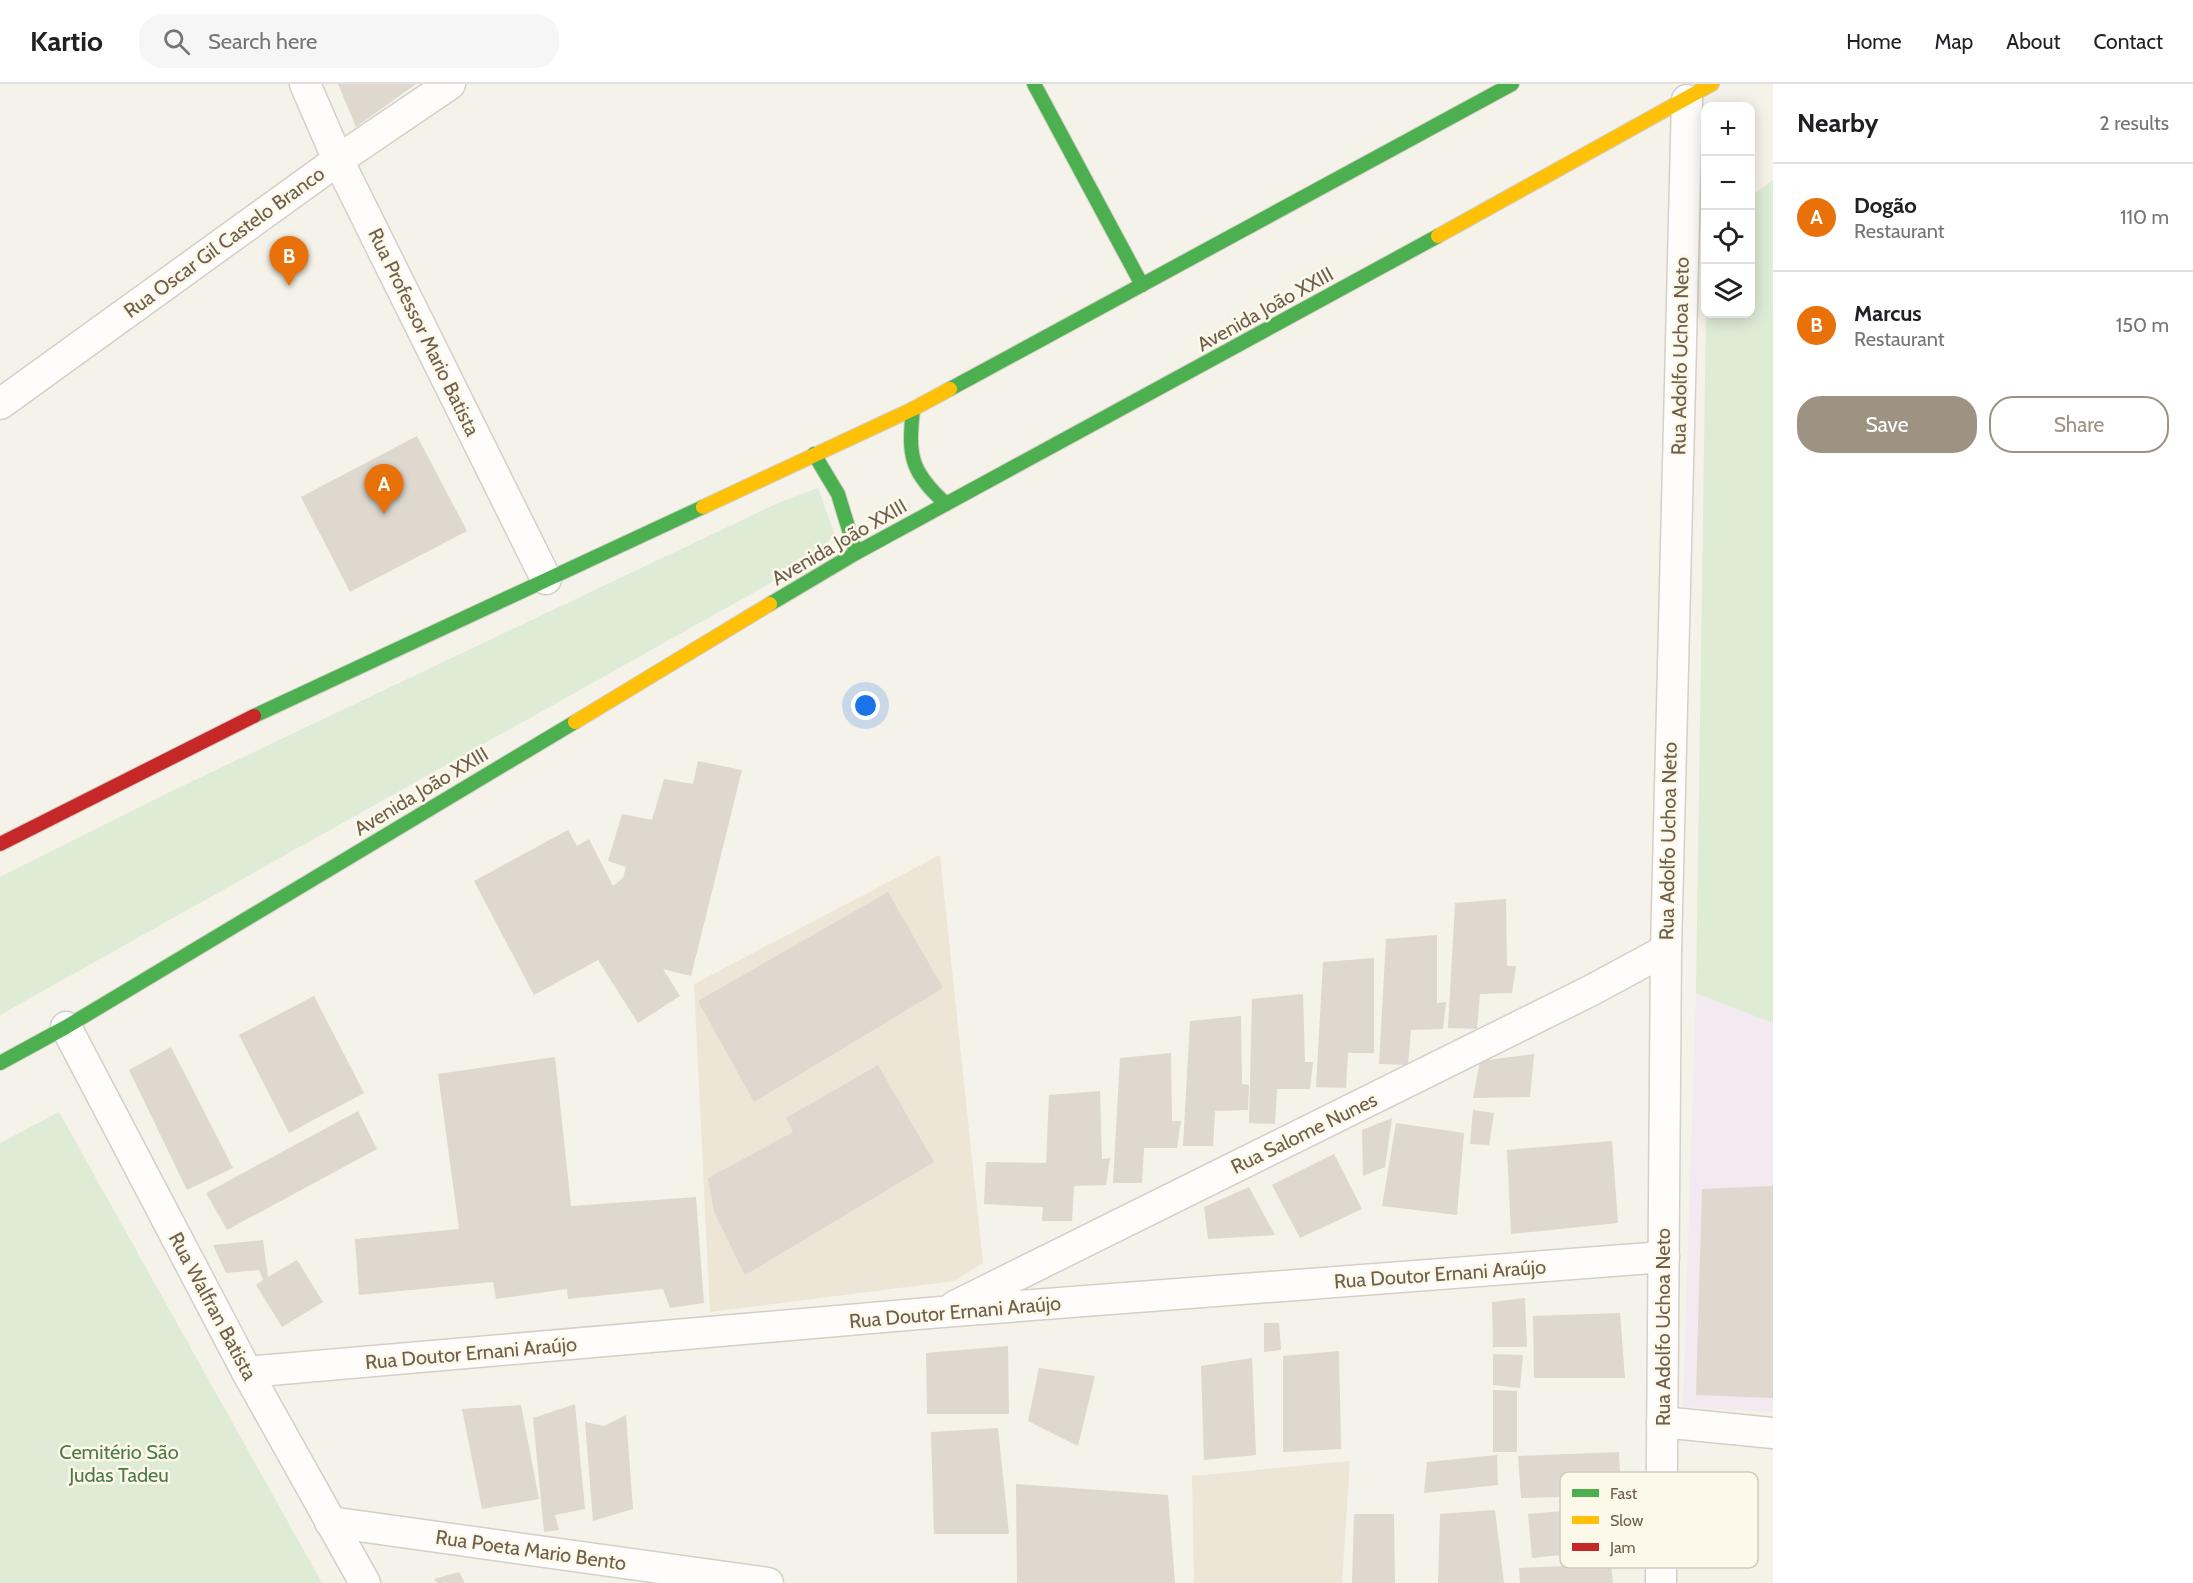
<!DOCTYPE html>
<meta charset="utf-8">
<style>
:root{--surface:#fff;--page:#f6f6f6;--text:#202124;--muted:#757577;--line:#e0e0e0;--accent:#9e9283}
body{margin:0;font-family:Cabin,sans-serif;background:var(--page);color:var(--text)}
.controls{position:absolute;right:18px;top:18px;display:grid;overflow:hidden;border-radius:12px;box-shadow:0 3px 15px #0003}
.controls button{width:54px;height:54px;display:grid;place-items:center;padding:0;border:0;border-bottom:2px solid var(--line);background:var(--surface);color:var(--text);font:30px sans-serif}
.you{position:absolute;left:866px;top:622px;width:21px;height:21px;margin:-15px;border:4px solid #fff;border-radius:50%;background:#1a73e8;box-shadow:0 0 0 9px #1a73e833}
.badge{display:grid;place-items:center;width:39px;height:39px;border-radius:50%;background:var(--accent);color:#fff;font-size:20px;font-weight:700}
.pin{position:absolute;translate:-50% -50px;filter:drop-shadow(0 2px 3px #0008)}
.pin::after{content:'';position:absolute;top:32px;width:21px;height:18px;background:inherit;clip-path:polygon(0 0,100% 0,50% 100%)}
.list{margin:0;padding:0;list-style:none}
h2{display:flex;justify-content:space-between;align-items:center;height:78px;margin:0;padding:0 24px;font-size:26px}
h2 small{font-size:20px;font-weight:400;color:var(--muted)}
.list li{display:grid;grid-template-columns:39px 1fr auto;gap:18px;align-items:center;box-sizing:border-box;height:108px;padding:0 24px;border-top:2px solid var(--line)}
.list b{display:block;font-size:22px;white-space:nowrap}
.list p{margin:0;font-size:20px;white-space:nowrap;color:var(--muted)}
.list em{font-size:20px;font-style:normal;color:var(--muted)}
.actions{display:flex;gap:12px;padding:18px 24px}
.actions a{flex:1;padding:14px 0;border:2px solid var(--accent);border-radius:24px;text-align:center;font-size:21px;color:var(--accent)}
.actions .main{background:var(--accent);color:#fff}
.icon{flex:none;width:33px;height:33px;fill:none;stroke:currentColor;stroke-width:2;stroke-linecap:round;stroke-linejoin:round}
.map{position:relative;flex:none;width:1773px;height:1499px;overflow:hidden}
header{display:flex;align-items:center;gap:36px;box-sizing:border-box;height:84px;padding:0 30px;background:var(--surface);border-bottom:2px solid var(--line)}
header strong{font-size:28px}
nav{display:flex;gap:33px;margin-inline-start:auto;font-size:21px}
.search{width:420px;height:54px;background:var(--page);display:flex;align-items:center;gap:15px;box-sizing:border-box;padding:0 21px;border-radius:24px;color:var(--muted);font-size:22px}
main{display:flex}
aside{flex:1;background:var(--surface)}
.map>svg:first-child{display:block}
.residential{fill:#ede6d7}
.education{fill:#f3e9f0}
.green{fill:#deebd5}
.building{fill:#ded8cf}
.lines{fill:none;stroke-linecap:round;stroke-linejoin:round}
.street-casing{stroke:#d4cfc7;stroke-width:33}
.fast-casing{stroke:#d2cec4;stroke-width:16}
.slow-casing{stroke:#d2cec4;stroke-width:16}
.jam-casing{stroke:#d2cec4;stroke-width:16}
.street{stroke:#fefdfc;stroke-width:30}
.fast{stroke:#4caf50;stroke-width:14}
.slow{stroke:#ffc107;stroke-width:14}
.jam{stroke:#c62828;stroke-width:14}
.labels{text-anchor:middle;stroke-width:5;stroke-linejoin:round;paint-order:stroke}
.street-label{font-size:20px;fill:#6f5f4c;stroke:#fdf9ea}
.park-label{font-size:20px;fill:#4e7a49;stroke:#fdf9ea}
.key{fill:#fdf9ea;stroke:#d2cbbb;stroke-width:1.5}
.key-label{font-size:16px;fill:#6f5f4c}
</style>
<header>
<strong>Kartio</strong>
<div class="search"><svg class="icon" aria-label="search" viewBox="0 0 24 24"><circle cx="10" cy="10" r="6"/><path d="M15 15l6 6"/></svg>Search here</div>
<nav><a>Home</a><a>Map</a><a>About</a><a>Contact</a></nav>
</header>
<main>
<div class="map">
<svg width="1773" height="1499" viewBox="0 0 1773 1499">
<rect width="100%" height="100%" fill="#f5f2e9"/>
<g class="residential">
<path d="M940 771 983 1179 954 1197 710 1228 694 900Z"/>
<path d="M1350 1377 1342 1499H1194L1192 1392Z"/>
</g>
<path class="education" d="M1696 909 1773 939V1328L1683 1323Z"/>
<g class="green">
<path d="M1773 96V939L1696 909 1706 230H1750L1751 112Z"/>
<path d="M818 404 835 451 801 482 0 931V793L174 706 776 420Z"/>
<path d="M59 1028 322 1499H0V1059Z"/>
</g>
<g class="building">
<path d="M338 0H416L356 43Z"/>
<path d="M417 352 467 447 350 508 301 413Z"/>
<path d="M698 677 742 686 691 892 663 885 680 912 638 939 598 876 534 911 474 797 568 746 577 762 589 755 613 802 623 794 626 783 608 777 622 730 652 736 664 695 693 700Z"/>
<path d="M888 808 943 904 754 1018 698 917Z"/>
<path d="M1506 815 1507 882H1516L1512 909 1480 910 1477 945 1448 944 1455 819Z"/>
<path d="M1437 851V919L1446 918 1443 945 1411 946 1408 981 1379 980 1386 855Z"/>
<path d="M1374 874V969H1348L1346 1004 1316 1003 1323 878Z"/>
<path d="M1303 910 1305 978H1313L1310 1005H1277L1275 1040 1249 1039 1252 915Z"/>
<path d="M314 912 364 1009 289 1049 239 951Z"/>
<path d="M1241 932 1242 1000 1249 1001 1248 1026 1215 1027 1213 1062H1183L1190 937Z"/>
<path d="M171 963 233 1084 187 1106 129 986Z"/>
<path d="M1171 969 1172 1037H1181L1177 1064H1144L1142 1099H1113L1120 974Z"/>
<path d="M1534 970 1530 1013 1473 1014 1480 977Z"/>
<path d="M555 973 571 1122 696 1113 704 1219 670 1224 663 1205 568 1215 567 1205 496 1215 493 1198 359 1211 355 1155 459 1145 438 990Z"/>
<path d="M878 981 934 1078 745 1191 714 1128 708 1094 793 1048 786 1034Z"/>
<path d="M1100 1007 1102 1075 1110 1074 1106 1101 1074 1102 1072 1137H1042L1043 1123 984 1120 986 1078 1046 1079 1049 1011Z"/>
<path d="M1473 1026 1494 1029 1489 1061 1470 1060Z"/>
<path d="M358 1027 377 1065 227 1146 206 1109Z"/>
<path d="M1392 1034 1385 1083 1363 1092 1362 1046Z"/>
<path d="M1396 1039 1464 1049 1457 1131 1382 1122Z"/>
<path d="M1612 1057 1618 1139 1511 1150 1507 1066Z"/>
<path d="M1334 1070 1362 1125 1300 1154 1272 1101Z"/>
<path d="M1773 1102V1314L1696 1311 1702 1105Z"/>
<path d="M1249 1103 1275 1151 1208 1155 1204 1123Z"/>
<path d="M263 1156 268 1193 297 1176 323 1218 282 1243 256 1201 263 1196 259 1186 226 1189 213 1161Z"/>
<path d="M1525 1214 1527 1263H1493L1492 1218Z"/>
<path d="M1620 1229 1625 1294H1534L1533 1232Z"/>
<path d="M1264 1239H1279L1281 1266 1264 1268Z"/>
<path d="M1008 1262 1009 1330H927L926 1269Z"/>
<path d="M1339 1267 1341 1365 1283 1368V1272Z"/>
<path d="M1493 1270 1523 1271 1520 1304 1493 1301Z"/>
<path d="M1252 1274 1256 1371 1204 1376 1201 1282Z"/>
<path d="M1039 1284 1095 1292 1078 1362 1028 1337Z"/>
<path d="M1493 1306 1517 1307V1368H1493Z"/>
<path d="M575 1320 585 1425 555 1431 559 1446 544 1448 533 1334Z"/>
<path d="M521 1321 539 1415 482 1425 462 1325Z"/>
<path d="M626 1331 633 1425 593 1437 585 1338 604 1342Z"/>
<path d="M998 1344 1009 1450H934L931 1348Z"/>
<path d="M1619 1368 1621 1411 1521 1414 1518 1372Z"/>
<path d="M1497 1371 1498 1401 1424 1409 1427 1378Z"/>
<path d="M1016 1400 1168 1411 1175 1499H1017Z"/>
<path d="M1610 1423 1609 1466 1532 1474 1528 1430Z"/>
<path d="M1495 1426 1504 1499H1438L1440 1430Z"/>
<path d="M1354 1430H1394L1395 1499H1352Z"/>
<path d="M1611 1480 1613 1499H1520L1519 1484Z"/>
<path d="M459 1488 465 1499H437L434 1495Z"/>
</g>
<g class="lines">
<g class="street-casing">
<g id="street">
<path d="M305 0 338 76 546 495"/>
<path d="M0 320 338 76 450 0"/>
<path d="M66 943 247 1288 365 1499"/>
<path d="M955 1222 1590 907 1666 866"/>
<path d="M247 1288 941 1228 1664 1173"/>
<path d="M1662 1338 1773 1349"/>
<path d="M330 1438 768 1499"/>
<path d="M1661 1499 1666 866 1687 16"/>
</g>
</g>
<g class="fast-casing">
<g id="fast">
<path d="M1034 0 1142 201"/>
<path d="M950 305 1512 0"/>
<path d="M913 325C908 372 910 387 946 420"/>
<path d="M814 370 838 410 856 469"/>
<path d="M770 520 856 469 1438 152"/>
<path d="M254 632 703 423"/>
<path d="M0 979 66 943 575 638"/>
</g>
</g>
<g class="slow-casing">
<g id="slow">
<path d="M1438 152 1712 0"/>
<path d="M703 423 913 325 950 305"/>
<path d="M575 638 770 520"/>
</g>
</g>
<g class="jam-casing">
<path id="jam" d="M0 760 254 632"/>
</g>
<use href="#street" class="street"/>
<use href="#fast" class="fast"/>
<use href="#slow" class="slow"/>
<use href="#jam" class="jam"/>
</g>
<g class="labels">
<g class="street-label">
<text transform="translate(224 158) rotate(-36)" y="7">Rua Oscar Gil Castelo Branco</text>
<text transform="translate(1265 225) rotate(-29)" y="7">Avenida João XXIII</text>
<text transform="translate(424 248) rotate(64)" y="7">Rua Professor Mario Batista</text>
<text transform="translate(1680 272) rotate(-89)" y="7">Rua Adolfo Uchoa Neto</text>
<text transform="translate(839 458) rotate(-30)" y="7">Avenida João XXIII</text>
<text transform="translate(421 707) rotate(-31)" y="7">Avenida João XXIII</text>
<text transform="translate(1668 757) rotate(-89)" y="7">Rua Adolfo Uchoa Neto</text>
<text transform="translate(1304 1049) rotate(-26)" y="7">Rua Salome Nunes</text>
<text transform="translate(1440 1190) rotate(-4)" y="7">Rua Doutor Ernani Araújo</text>
<text transform="translate(213 1222) rotate(62)" y="7">Rua Walfran Batista</text>
<text transform="translate(955 1228) rotate(-5)" y="7">Rua Doutor Ernani Araújo</text>
<text transform="translate(1663 1243) rotate(-90)" y="7">Rua Adolfo Uchoa Neto</text>
<text transform="translate(471 1269) rotate(-5)" y="7">Rua Doutor Ernani Araújo</text>
<text transform="translate(531 1466) rotate(8)" y="7">Rua Poeta Mario Bento</text>
</g>
<g class="park-label">
<text x="119" y="1375">Cemitério São<tspan x="119" dy="23">Judas Tadeu</tspan></text>
</g>
</g>
<rect x="1560" y="1388" width="198" height="96" rx="9" class="key"/>
<rect x="1572" y="1405" width="27" height="8" fill="#4caf50"/>
<rect x="1572" y="1432" width="27" height="8" fill="#ffc107"/>
<rect x="1572" y="1459" width="27" height="8" fill="#c62828"/>
<g class="key-label">
<text x="1610" y="1415">Fast</text>
<text x="1610" y="1442">Slow</text>
<text x="1610" y="1469">Jam</text>
</g>
</svg>
<div class="controls">
<button>+</button>
<button>−</button>
<button><svg class="icon" aria-label="locate" viewBox="0 0 24 24"><circle cx="12" cy="12" r="6"/><path d="M12 2v4M12 18v4M2 12h4M18 12h4"/></svg></button>
<button><svg class="icon" aria-label="layers" viewBox="0 0 24 24"><path d="M12 4l9 5-9 5-9-5zM3 14l9 5 9-5"/></svg></button>
</div>
<div class="you"></div>
<div class="pin badge" style="left:384px;top:430px;background:#e8710a">A</div>
<div class="pin badge" style="left:289px;top:202px;background:#e8710a">B</div>
</div>
<aside>
<h2>Nearby<small>2 results</small></h2>
<ul class="list">
<li><span class="badge" style="background:#e8710a">A</span><div><b>Dogão</b><p>Restaurant</p></div><em>110 m</em></li>
<li><span class="badge" style="background:#e8710a">B</span><div><b>Marcus</b><p>Restaurant</p></div><em>150 m</em></li>
</ul>
<div class="actions"><a class="main">Save</a><a>Share</a></div>
</aside>
</main>
